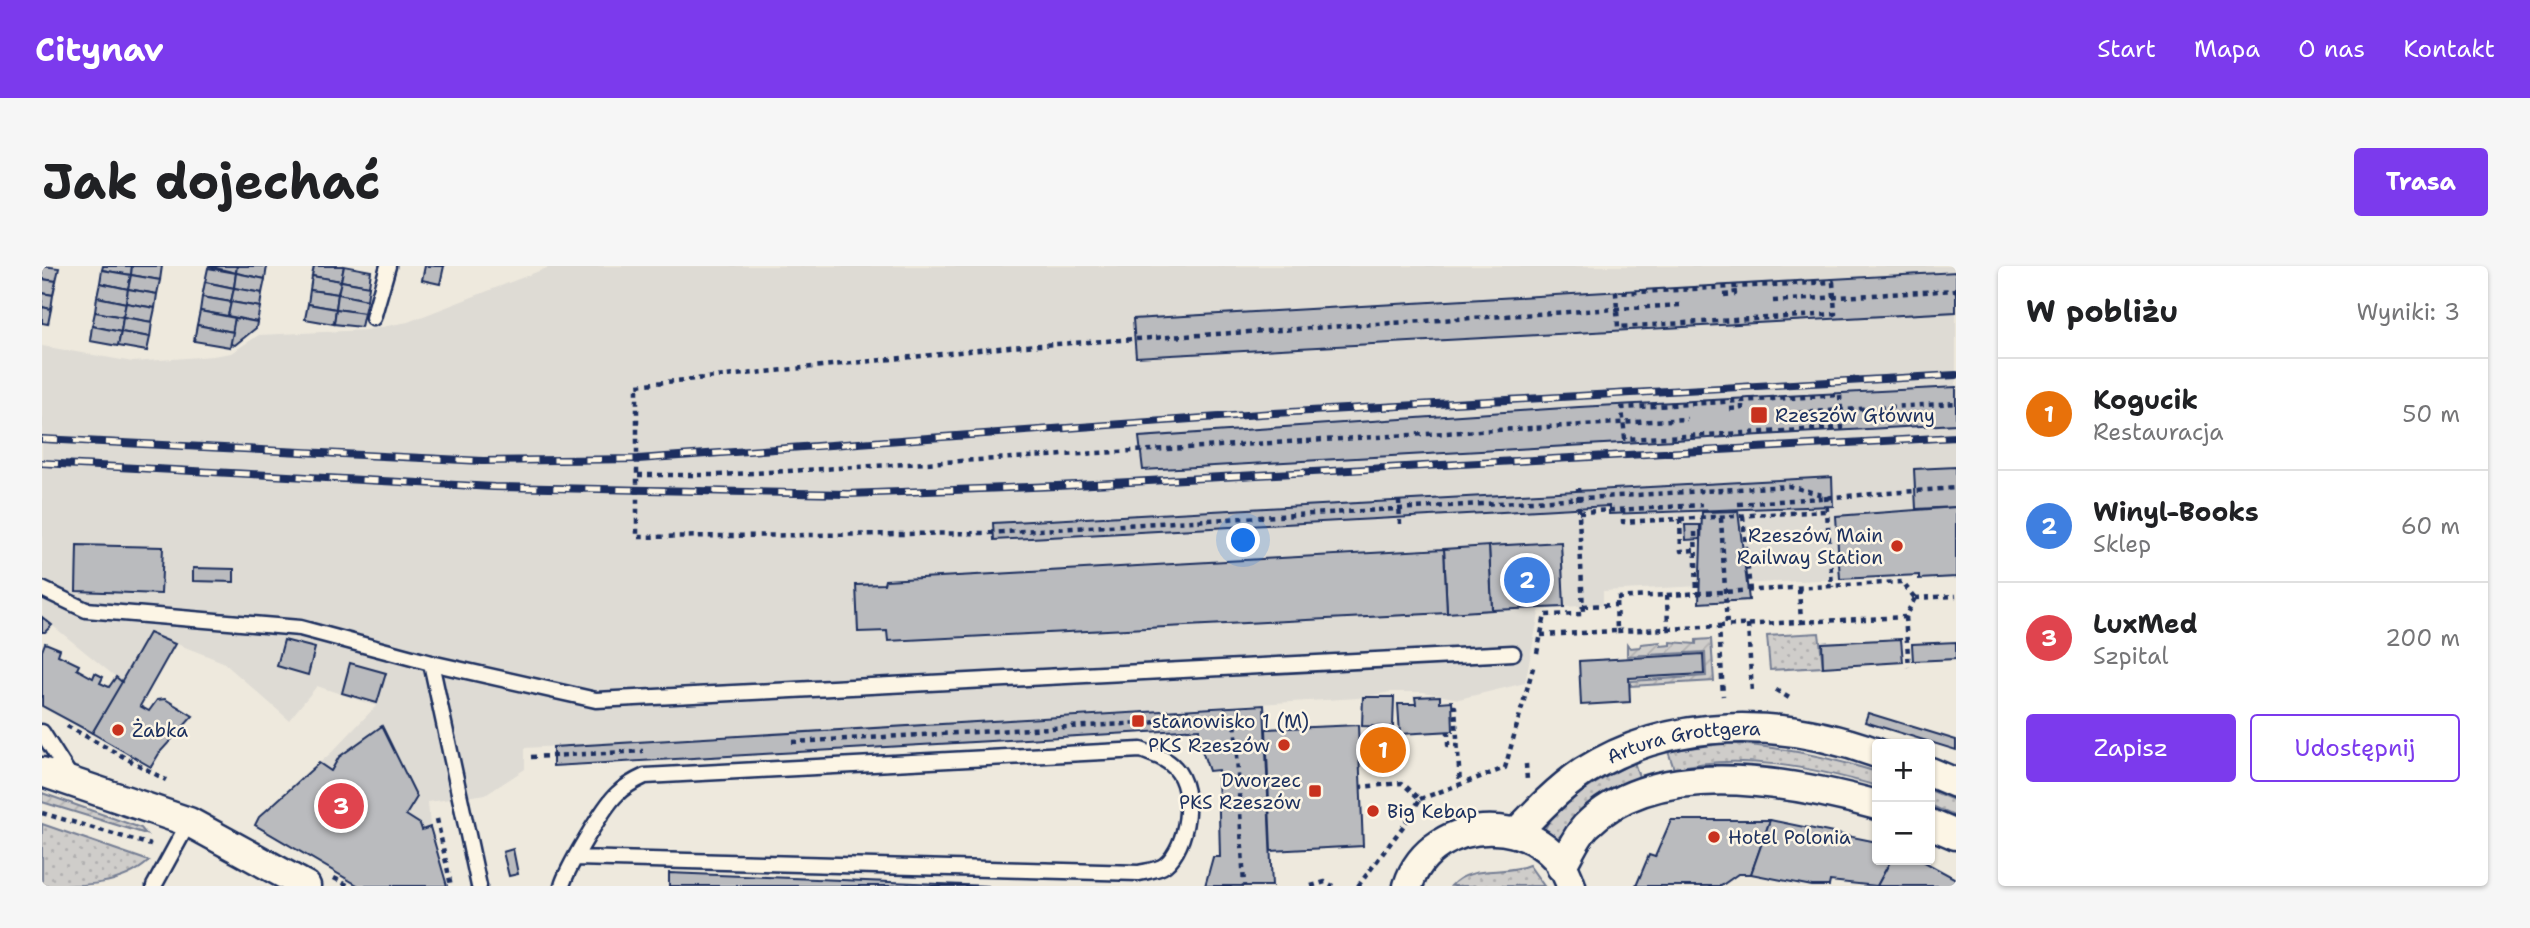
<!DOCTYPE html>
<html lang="pl">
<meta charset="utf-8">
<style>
:root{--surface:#fff;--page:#f6f6f6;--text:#202124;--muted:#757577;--line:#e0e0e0;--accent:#7c3aed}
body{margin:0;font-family:"Shantell Sans",sans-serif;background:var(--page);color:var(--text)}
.controls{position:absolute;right:21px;bottom:21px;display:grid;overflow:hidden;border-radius:7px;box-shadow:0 2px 5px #0004}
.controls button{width:63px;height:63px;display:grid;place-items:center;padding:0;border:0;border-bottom:2px solid var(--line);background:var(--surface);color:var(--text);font:35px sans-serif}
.you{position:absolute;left:1202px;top:275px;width:24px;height:24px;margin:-18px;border:5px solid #fff;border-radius:50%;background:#1a73e8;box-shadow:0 0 0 10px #1a73e833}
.badge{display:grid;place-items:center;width:46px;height:46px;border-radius:50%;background:var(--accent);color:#fff;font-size:23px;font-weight:700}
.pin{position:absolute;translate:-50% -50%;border:4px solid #fff;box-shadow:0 2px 7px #0006}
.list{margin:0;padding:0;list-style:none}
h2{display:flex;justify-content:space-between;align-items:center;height:91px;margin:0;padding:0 28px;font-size:30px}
h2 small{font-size:23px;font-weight:400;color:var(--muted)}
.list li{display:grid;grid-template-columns:46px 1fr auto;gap:21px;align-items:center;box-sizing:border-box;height:112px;padding:0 28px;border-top:2px solid var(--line)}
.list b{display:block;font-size:26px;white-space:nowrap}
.list p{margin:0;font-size:23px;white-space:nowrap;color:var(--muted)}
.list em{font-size:23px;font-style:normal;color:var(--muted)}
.actions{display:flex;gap:14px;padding:21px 28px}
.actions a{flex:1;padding:16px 0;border:2px solid var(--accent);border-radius:7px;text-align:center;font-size:24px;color:var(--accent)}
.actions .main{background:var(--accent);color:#fff}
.map{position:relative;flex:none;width:1914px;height:620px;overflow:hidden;border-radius:7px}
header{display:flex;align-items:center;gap:42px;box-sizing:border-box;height:98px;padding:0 35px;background:var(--accent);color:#fff}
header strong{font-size:33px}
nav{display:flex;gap:38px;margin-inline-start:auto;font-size:24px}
.intro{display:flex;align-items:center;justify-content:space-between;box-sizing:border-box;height:168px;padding:0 42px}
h1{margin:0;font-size:49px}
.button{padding:18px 32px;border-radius:7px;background:var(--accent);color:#fff;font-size:24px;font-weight:700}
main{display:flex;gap:42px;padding:0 42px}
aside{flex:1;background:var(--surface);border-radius:7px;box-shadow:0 2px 5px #0004}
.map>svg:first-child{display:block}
.built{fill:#dedbd4}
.grass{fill:url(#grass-dots);stroke:#757e94;stroke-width:2}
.garden{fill:url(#garden-furrows);stroke:#757e94;stroke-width:2}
.building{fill:#babbbe;stroke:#1b2f5e;stroke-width:2}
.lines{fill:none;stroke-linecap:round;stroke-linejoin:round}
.lane-casing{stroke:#1b2f5e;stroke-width:19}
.street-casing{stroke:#1b2f5e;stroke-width:33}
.path{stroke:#1b2f5e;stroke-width:4.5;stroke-dasharray:5 5;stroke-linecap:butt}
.lane{stroke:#fcf5e5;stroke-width:14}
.street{stroke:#fcf5e5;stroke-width:28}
.rail-casing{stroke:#1b2f5e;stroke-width:8}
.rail{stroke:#fcf5e5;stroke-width:5;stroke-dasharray:16;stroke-linecap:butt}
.poi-dot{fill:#c8321e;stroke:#fcf5e5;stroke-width:2.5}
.labels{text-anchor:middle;stroke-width:5;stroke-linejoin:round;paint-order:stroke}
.poi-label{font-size:19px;fill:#1b2f5e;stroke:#fcf5e5;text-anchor:start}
.street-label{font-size:19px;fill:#1b2f5e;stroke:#fcf5e5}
</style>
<header>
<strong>Citynav</strong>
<nav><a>Start</a><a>Mapa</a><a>O nas</a><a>Kontakt</a></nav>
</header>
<div class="intro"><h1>Jak dojechać</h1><a class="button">Trasa</a></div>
<main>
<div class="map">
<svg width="1914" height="620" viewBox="0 0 1914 620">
<defs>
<pattern id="grass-dots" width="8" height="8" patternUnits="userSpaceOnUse" patternTransform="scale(1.75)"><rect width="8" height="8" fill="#cfcdca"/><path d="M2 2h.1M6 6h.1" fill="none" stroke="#b1b0b0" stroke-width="1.8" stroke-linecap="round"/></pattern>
<pattern id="garden-furrows" width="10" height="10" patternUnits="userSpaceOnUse" patternTransform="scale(1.75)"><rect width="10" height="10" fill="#cfcdca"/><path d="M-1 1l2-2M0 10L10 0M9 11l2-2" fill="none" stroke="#b1b0b0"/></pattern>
</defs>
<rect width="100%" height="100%" fill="#eee9dd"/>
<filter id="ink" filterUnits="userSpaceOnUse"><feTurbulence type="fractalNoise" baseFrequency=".0143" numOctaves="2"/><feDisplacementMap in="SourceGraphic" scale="14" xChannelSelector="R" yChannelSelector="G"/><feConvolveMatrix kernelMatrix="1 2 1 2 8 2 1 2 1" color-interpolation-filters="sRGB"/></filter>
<g filter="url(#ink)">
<path class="built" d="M510 0H1914V311L1877 313 1876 309 1561 325V339L1498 342 1483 417 1417 433 1381 426H1348L1316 432 483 482V503L445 528 386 536 388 561 317 620 213 559 217 551 290 486 334 440 275 420 247 454 181 396 107 367 80 416 0 351V80L91 96 171 90 189 87 217 69 324 64 366 56Z"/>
<g class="grass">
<path d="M1777 367 1781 401 1728 404 1725 370Z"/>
<path d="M1683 477C1735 480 1786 491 1835 506V520C1773 502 1696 486 1632 503L1626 485Z"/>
<path d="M1592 496 1598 514 1533 556 1515 573 1502 566C1510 538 1567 509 1592 496Z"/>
<path d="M1888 524 1914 535V551L1888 539Z"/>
<path d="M0 558 107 595C80 620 39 620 0 620Z"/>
<path d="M1487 599 1502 620H1409C1428 598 1462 610 1487 599Z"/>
</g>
<g class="garden">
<path d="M1669 373 1672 415 1589 420V415L1664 410 1663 386 1585 390V378L1588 382 1598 381 1599 378 1618 376 1619 380 1629 379V376L1654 378V374Z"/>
<path d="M0 527 99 562 104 568 0 536Z"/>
</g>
<g class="building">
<path d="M0 0 17 2 14 15 0 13Z"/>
<path d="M61 0H90L89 9 60 4Z"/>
<path d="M90 0H120L118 14 89 9Z"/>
<path d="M166 0H195L194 7Z"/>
<path d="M195 0H225L223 13 194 7Z"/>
<path d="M272 0H302L299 15 270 10Z"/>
<path d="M302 0 329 5 327 20 299 15Z"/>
<path d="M383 0H402L398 18 380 14Z"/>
<path d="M166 2 194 7 192 22 163 16Z"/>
<path d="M60 4 89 9 86 23 58 17Z"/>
<path d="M1914 6V46L1094 91 1091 53Z"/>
<path d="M194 7 223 13 220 27 192 22Z"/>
<path d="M89 9 118 14 115 28 86 23Z"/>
<path d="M270 10 299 15 296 28 268 24Z"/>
<path d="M0 13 14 15 11 29 0 27Z"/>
<path d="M299 15 327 20 325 34 296 28Z"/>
<path d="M163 16 192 22 189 36 160 31Z"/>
<path d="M58 17 86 23 84 37 55 31Z"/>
<path d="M192 22 220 27 218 41 189 36Z"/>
<path d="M86 23 115 28 113 42 84 37Z"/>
<path d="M268 24 296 28 294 43 266 38Z"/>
<path d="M0 27 11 29 9 43 0 41Z"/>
<path d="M296 28 325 34 322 47 294 43Z"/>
<path d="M55 31 84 37 81 51 53 46Z"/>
<path d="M160 31 189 36 186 50 158 45Z"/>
<path d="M189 36 218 41 215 56 186 50Z"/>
<path d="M84 37 113 42 110 56 81 51Z"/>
<path d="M266 38 294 43 292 58 263 53Z"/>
<path d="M0 41 9 43 6 58 0 57Z"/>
<path d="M294 43 322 47 319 61 292 58Z"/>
<path d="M158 45 193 52 191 66 155 59Z"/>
<path d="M53 46 81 51 79 66 50 60Z"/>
<path d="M81 51 110 56 108 71 79 66Z"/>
<path d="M193 52 215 56 214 62 193 79 188 78Z"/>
<path d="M155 59 191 66 188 81 152 75Z"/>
<path d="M50 60 79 66 76 80 48 75Z"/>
<path d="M79 66 108 71 105 85 76 80Z"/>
<path d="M1914 121V158L1101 204 1097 171 1537 141Z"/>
<path d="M1914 201V241L1874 243 1872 203Z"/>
<path d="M1790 211 1791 240 1567 248V240L952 274 951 257Z"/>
<path d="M1914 241V311L1877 313V309L1798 313 1794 250Z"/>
<path d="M1696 245 1707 334 1657 337 1660 246Z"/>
<path d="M1643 259H1658V273L1644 274Z"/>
<path d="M1519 276 1522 341 1450 344 1447 280Z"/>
<path d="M35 279 121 281 119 328 34 325Z"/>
<path d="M1447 280 1450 344 1405 347 1402 283Z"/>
<path d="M1402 283 1405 347 846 375 845 365 816 366 814 319 842 318 843 314Z"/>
<path d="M151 302 192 303V316L151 315Z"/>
<path d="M0 351 10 359 3 366H0Z"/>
<path d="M107 367 133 378 98 440 107 445 115 434 123 433 151 450 118 486 109 501 50 467Z"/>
<path d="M1859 373 1861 396 1781 401 1780 377Z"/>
<path d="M242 374 273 382 266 409 235 400Z"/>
<path d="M1914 376V393L1871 395 1870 378Z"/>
<path d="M3 377 18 383 16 389 37 399 35 403 51 412 53 407 61 411 58 417 67 421 74 411 80 416 50 467 0 440V385Z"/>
<path d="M1661 388 1662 408 1587 412 1588 436 1539 439 1537 395Z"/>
<path d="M308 397 344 407 335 437 300 427Z"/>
<path d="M1398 430V436L1410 435 1411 465 1358 468 1356 438H1374L1373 431Z"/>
<path d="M1321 431H1352L1351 461 1320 460Z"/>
<path d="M1222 439 1230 620H1163L1171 591H1178L1176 504 1167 505 1157 476V463L511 500V481Z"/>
<path d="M1826 447 1914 474V484L1823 456Z"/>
<path d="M1316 459 1321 580 1229 585 1224 463Z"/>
<path d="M340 460 375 531 364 549 378 558 380 564 388 561 405 620H317L213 559 217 551 277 497 289 505 297 491Z"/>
<path d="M1629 554H1728L1709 608H1696L1679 620H1594L1607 589 1613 591Z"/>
<path d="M1728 554 1835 576V594H1849L1835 620 1788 615 1787 620H1770L1709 608Z"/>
<path d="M471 583 476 608 467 610 461 586Z"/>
<path d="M1849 594H1879L1914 613V620H1835Z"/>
<path d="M627 607 947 620H627Z"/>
</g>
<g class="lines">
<g class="lane-casing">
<g id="lane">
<path d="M331 52 346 0"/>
<path d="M0 323 44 344 258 362 389 397 554 434 1471 387"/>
<path d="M389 397 437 620"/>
<path d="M0 466 31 515"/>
<path d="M112 620 147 556"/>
<path d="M520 620C524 604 562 540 575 528 583 520 592 515 603 510L1099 484C1112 489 1124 492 1133 502 1154 525 1146 580 1123 599 1117 604 1105 605 1097 607L534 592"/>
</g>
</g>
<g class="street-casing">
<g id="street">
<path d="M0 506 147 556 264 620"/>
<path d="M1888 506 1914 517"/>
<path d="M1888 558 1914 569"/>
<path id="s1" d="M1474 567C1495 545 1516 523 1541 506 1629 450 1740 452 1835 487"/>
<path d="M1519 601C1527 588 1534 571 1544 560 1614 489 1751 516 1835 539"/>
<path d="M1366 620C1389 545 1507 545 1529 620"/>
</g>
</g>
<g class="path">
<path d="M1791 16 1793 48 1576 61 1574 27Z"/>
<path d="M1682 29 1693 28 1692 21"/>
<path d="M1731 35 1914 24"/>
<path d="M1638 39 967 81 595 119V271L946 267 1747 220 1784 230 1790 321"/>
<path d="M1798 129 1800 162 1583 173 1580 142Z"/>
<path d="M1688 143 1700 142V135"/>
<path d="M1737 148 1914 137"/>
<path d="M596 209H676L1645 153"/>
<path d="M1357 234 1358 258"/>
<path d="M1696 238 1914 222"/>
<path d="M1581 243V256L1784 245"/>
<path d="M1537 246 1660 239"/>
<path d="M1701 250 1708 325"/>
<path d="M1679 252 1685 360"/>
<path d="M1638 253 1639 285 1653 284"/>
<path d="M1653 266 1655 327"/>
<path d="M1625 329 1860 316 1873 332"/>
<path d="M1873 332 1914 330"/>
<path d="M1541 340 1574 339"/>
<path d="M1863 351 1867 401"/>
<path d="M1759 356 1863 351 1873 332"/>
<path d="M1706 359 1710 427"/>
<path d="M1677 360 1759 356 1757 322"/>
<path d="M1626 363 1677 360 1681 430"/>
<path d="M1499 369 1575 365 1574 332 1625 329 1626 363 1575 365"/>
<path d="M1495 387 1503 349 1541 348 1536 222"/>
<path d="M1734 424 1749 433"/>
<path d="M1410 441H1413L1418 518"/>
<path d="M25 460 124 514"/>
<path d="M1406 465V479H1416"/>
<path d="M750 476 1193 452 1202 620"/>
<path d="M489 491 601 485"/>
<path d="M1484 498 1485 515"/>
<path d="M1378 533 1463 502 1492 398"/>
<path d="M0 547 109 579"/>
<path d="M395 553 409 620"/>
<path d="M292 612 307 620"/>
<path d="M1269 620 1283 616 1291 620"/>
<path d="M1316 620 1363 558 1378 533 1360 517 1319 521"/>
</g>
<use href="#lane" class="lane"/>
<use href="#street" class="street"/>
<g class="rail-casing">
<g id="rail">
<path d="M0 173 441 195 596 193 1232 147 1914 109"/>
<path d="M0 197 452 221 806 228 1015 220 1914 171"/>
</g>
</g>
<use href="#rail" class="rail"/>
</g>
</g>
<g class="poi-dot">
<rect x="1708" y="140" width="18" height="18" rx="3.5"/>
<circle cx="1855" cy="280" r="7"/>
<rect x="1089" y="448" width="14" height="14" rx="3.5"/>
<circle cx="76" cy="464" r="7"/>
<circle cx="1242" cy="479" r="7"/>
<rect x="1266" y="518" width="14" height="14" rx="3.5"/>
<circle cx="1331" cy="545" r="7"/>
<circle cx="1672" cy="571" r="7"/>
</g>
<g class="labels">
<g class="poi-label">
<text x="1733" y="156">Rzeszów Główny</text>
<text x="1841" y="276" text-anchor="end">Rzeszów Main<tspan x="1841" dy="22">Railway Station</tspan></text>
<text x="1110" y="462">stanowisko 1 (M)</text>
<text x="90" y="471">Żabka</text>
<text x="1228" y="486" text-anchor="end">PKS Rzeszów</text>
<text x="1259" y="521" text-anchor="end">Dworzec<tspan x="1259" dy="22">PKS Rzeszów</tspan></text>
<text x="1345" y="552">Big Kebap</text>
<text x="1686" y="578">Hotel Polonia</text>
</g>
<g class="street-label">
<text dy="7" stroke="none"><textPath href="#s1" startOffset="198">Artura Grottgera</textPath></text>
</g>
</g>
</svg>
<div class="controls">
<button>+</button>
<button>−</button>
</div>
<div class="you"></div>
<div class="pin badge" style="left:1341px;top:484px;background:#e8710a">1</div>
<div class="pin badge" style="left:1485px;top:314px;background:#3f7fe0">2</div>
<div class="pin badge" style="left:299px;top:540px;background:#e0444e">3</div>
</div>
<aside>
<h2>W pobliżu<small>Wyniki: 3</small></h2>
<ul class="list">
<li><span class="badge" style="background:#e8710a">1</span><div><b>Kogucik</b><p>Restauracja</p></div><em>50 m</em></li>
<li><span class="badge" style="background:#3f7fe0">2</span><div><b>Winyl-Books</b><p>Sklep</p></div><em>60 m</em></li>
<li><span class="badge" style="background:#e0444e">3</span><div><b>LuxMed</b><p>Szpital</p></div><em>200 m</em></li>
</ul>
<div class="actions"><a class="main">Zapisz</a><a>Udostępnij</a></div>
</aside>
</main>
